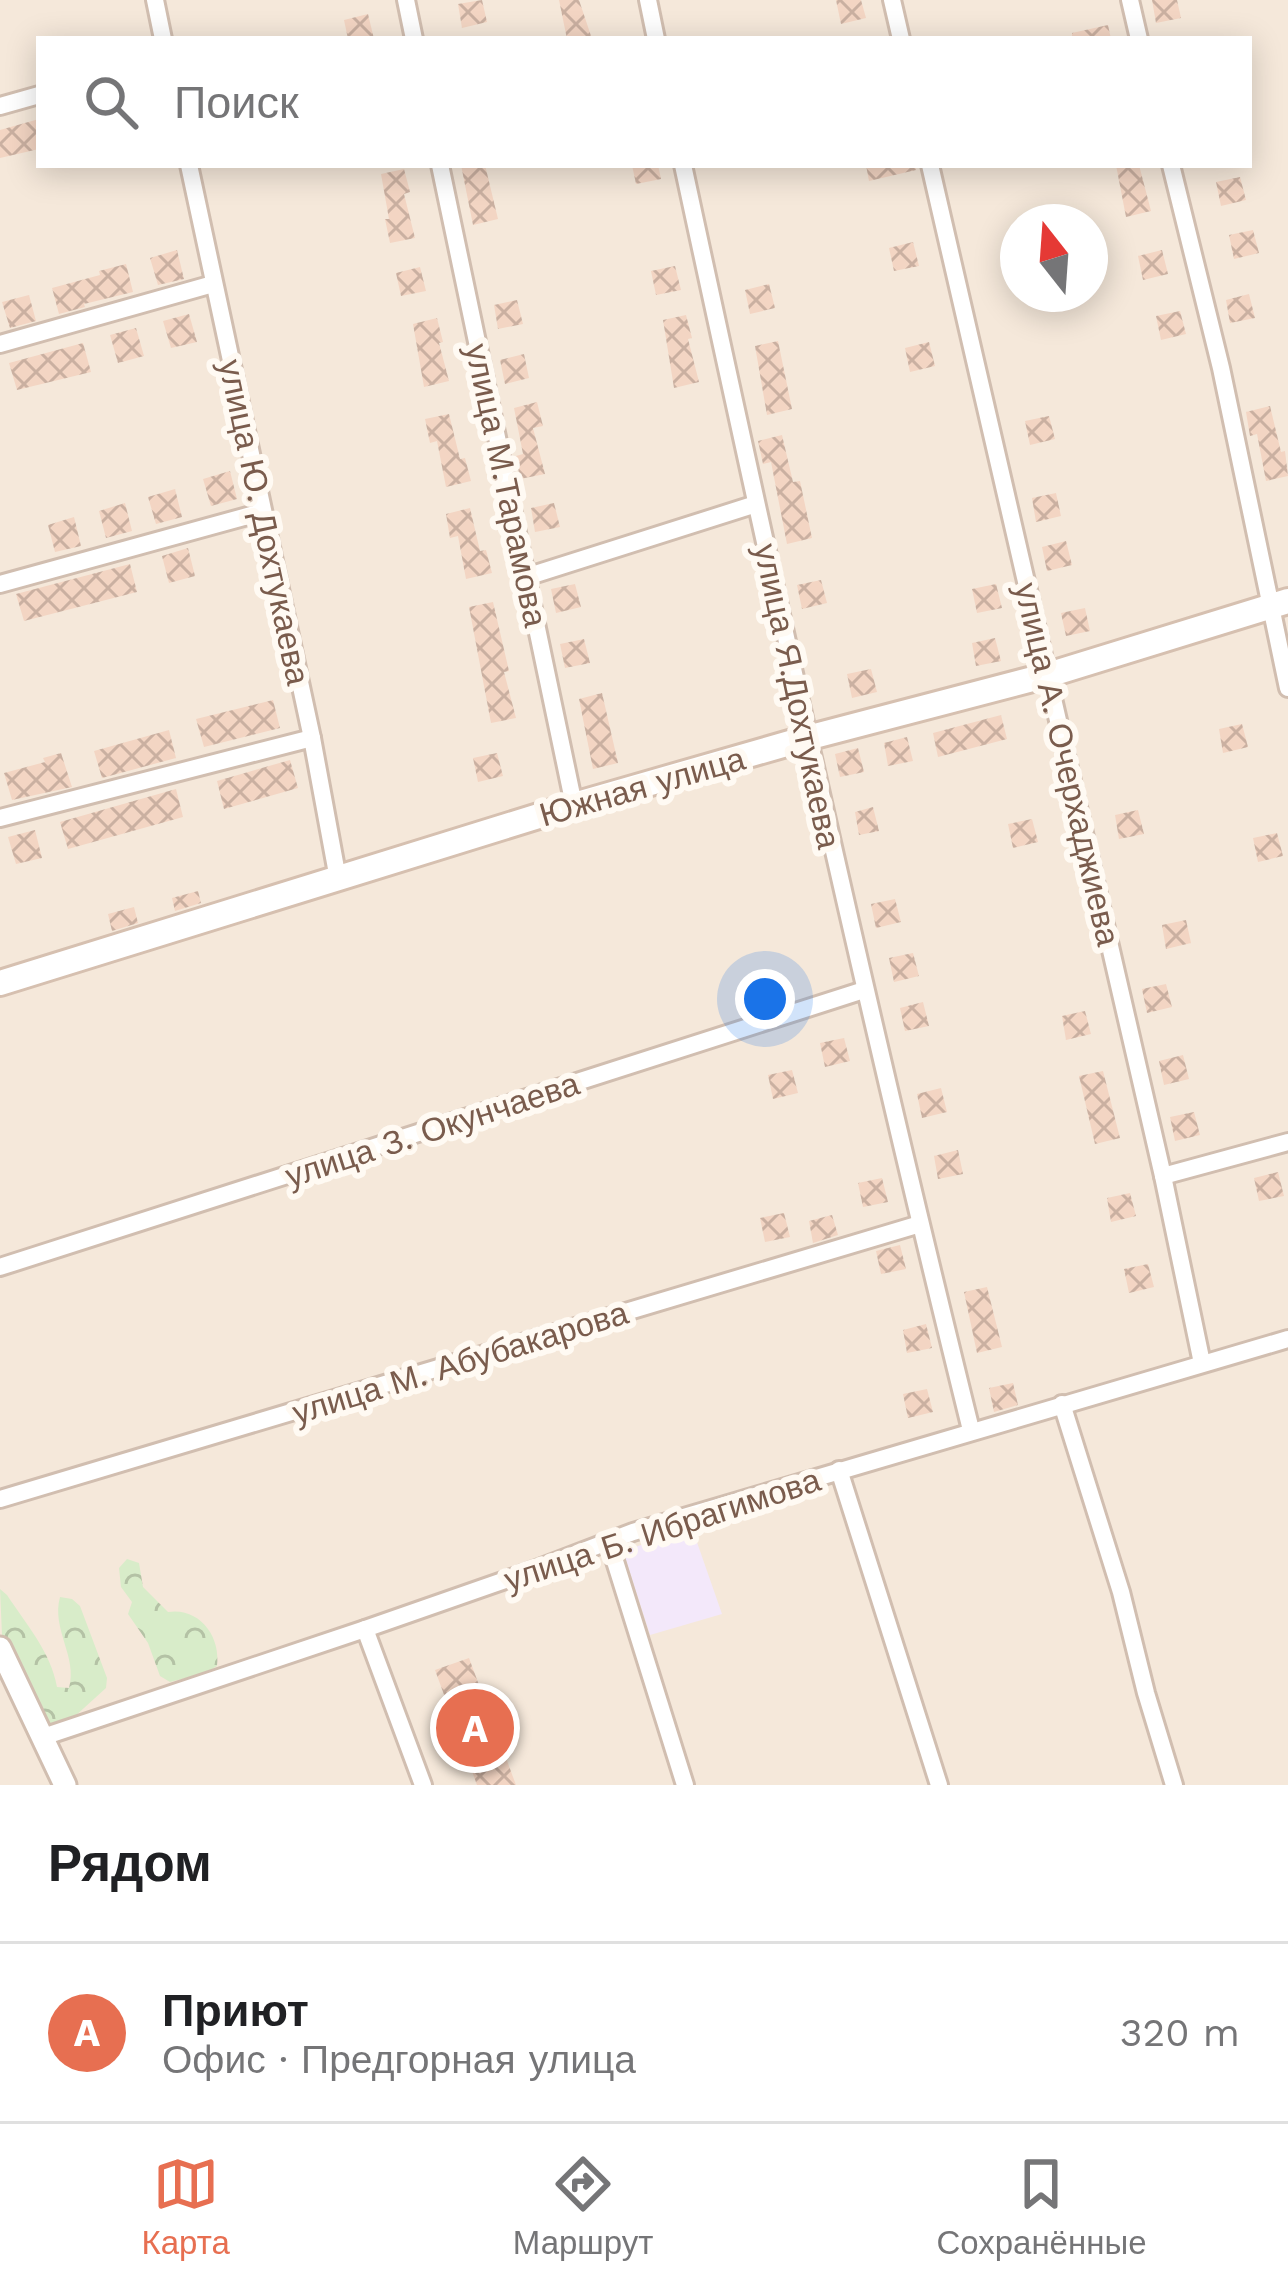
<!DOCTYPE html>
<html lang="ru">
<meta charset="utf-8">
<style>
:root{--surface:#fff;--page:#f6f6f6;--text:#202124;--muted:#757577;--line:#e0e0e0;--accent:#e76f51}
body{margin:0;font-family:"Work Sans",sans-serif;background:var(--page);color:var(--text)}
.compass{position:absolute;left:1000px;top:204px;width:108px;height:108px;border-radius:50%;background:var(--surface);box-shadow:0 6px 30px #0003;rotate:343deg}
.you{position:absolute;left:765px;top:999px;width:42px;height:42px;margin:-30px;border:9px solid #fff;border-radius:50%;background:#1a73e8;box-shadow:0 0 0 18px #1a73e833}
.badge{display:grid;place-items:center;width:78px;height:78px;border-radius:50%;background:var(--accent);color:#fff;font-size:39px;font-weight:700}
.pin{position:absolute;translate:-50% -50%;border:6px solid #fff;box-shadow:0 3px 12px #0006}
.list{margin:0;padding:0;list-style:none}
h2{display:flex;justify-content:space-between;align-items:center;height:156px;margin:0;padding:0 48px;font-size:51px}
h2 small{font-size:39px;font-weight:400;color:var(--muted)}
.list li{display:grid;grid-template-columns:78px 1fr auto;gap:36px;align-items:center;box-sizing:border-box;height:180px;padding:0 48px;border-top:3px solid var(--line)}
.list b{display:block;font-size:45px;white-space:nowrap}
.list p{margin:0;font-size:39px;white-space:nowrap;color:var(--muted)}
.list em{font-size:39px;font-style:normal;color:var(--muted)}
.icon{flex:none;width:66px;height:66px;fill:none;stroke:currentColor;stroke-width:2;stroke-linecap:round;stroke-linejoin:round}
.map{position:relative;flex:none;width:1288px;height:1785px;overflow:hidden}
.search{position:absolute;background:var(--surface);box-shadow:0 6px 30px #0003;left:36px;right:36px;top:36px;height:132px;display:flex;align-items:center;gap:30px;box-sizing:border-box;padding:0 42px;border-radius:0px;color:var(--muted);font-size:45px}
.sheet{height:336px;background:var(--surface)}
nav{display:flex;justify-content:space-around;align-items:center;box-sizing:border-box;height:168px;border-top:3px solid var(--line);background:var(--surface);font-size:33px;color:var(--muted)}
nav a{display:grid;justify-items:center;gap:6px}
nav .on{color:var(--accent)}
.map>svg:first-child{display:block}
.residential{fill:#f5e8da;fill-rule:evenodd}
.education{fill:#f3e8fa}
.forest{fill:url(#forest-crowns)}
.building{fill:url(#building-cross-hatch)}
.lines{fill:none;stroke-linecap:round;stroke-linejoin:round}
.minor-casing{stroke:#d1beb0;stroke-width:22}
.tertiary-casing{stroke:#d1beb0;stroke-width:27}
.secondary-casing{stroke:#d6c0b0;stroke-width:30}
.minor{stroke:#fff;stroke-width:16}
.tertiary{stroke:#fff;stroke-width:21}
.secondary{stroke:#fff;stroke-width:24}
.labels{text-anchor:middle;stroke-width:12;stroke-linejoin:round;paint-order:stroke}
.street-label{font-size:33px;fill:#7a5c4d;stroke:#fffaf3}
</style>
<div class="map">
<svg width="1288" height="1785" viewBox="0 0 1288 1785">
<defs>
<pattern id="forest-crowns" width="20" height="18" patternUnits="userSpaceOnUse" patternTransform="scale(3)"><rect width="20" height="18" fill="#d8ecc9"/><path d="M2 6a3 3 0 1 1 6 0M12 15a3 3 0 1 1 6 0" fill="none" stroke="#b4c2a5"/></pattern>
<pattern id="building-cross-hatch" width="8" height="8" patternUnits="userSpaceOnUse" patternTransform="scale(3)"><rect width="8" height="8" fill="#f3d5c3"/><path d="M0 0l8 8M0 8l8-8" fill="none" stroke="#cab0a1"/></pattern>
</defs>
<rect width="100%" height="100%" fill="#fdf6ec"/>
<path class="residential" d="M0 0H1288V1785H0ZM39 39H1249V165H39ZM1018 222H1090V294H1018Z"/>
<path class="education" d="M692 1528 722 1614 650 1635 623 1551Z"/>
<g class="forest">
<path d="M127 1559 139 1563 143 1587 168 1612C199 1607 221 1636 217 1666L206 1673 170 1682 160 1676 148 1643 128 1614 132 1602 121 1587 119 1568Z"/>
<path d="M0 1589 7 1595C26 1624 51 1652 57 1687L69 1688C78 1657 51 1629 60 1597L72 1599 80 1606 107 1678 106 1688 73 1718 49 1724 40 1714 2 1635Z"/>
</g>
<g class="building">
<path d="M482 0 487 22 462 28 458 4Z"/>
<path d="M559 0H579L592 39H567Z"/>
<path d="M836 0H861L866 18 841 24Z"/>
<path d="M1152 0H1177L1181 18 1156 23Z"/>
<path d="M368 14 374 39H348L344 20Z"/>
<path d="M1108 25 1111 39H1072V33Z"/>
<path d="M39 119V149L0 158V130Z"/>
<path d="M461 165H485L498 219 473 225Z"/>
<path d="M632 165H658L661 179 636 184Z"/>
<path d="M866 165H915L916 170 869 181Z"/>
<path d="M1116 165H1139L1151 211 1126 217Z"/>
<path d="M404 169 410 192 404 194 415 238 390 243 385 219H389L381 174Z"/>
<path d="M1240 177 1246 200 1221 206 1216 182Z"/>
<path d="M1253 230 1259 253 1234 259 1229 235Z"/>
<path d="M913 242 919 266 894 271 889 248Z"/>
<path d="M177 250 184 279 158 285 150 258Z"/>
<path d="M1162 250 1168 274 1143 280 1138 256Z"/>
<path d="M126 264 133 292 84 304 85 307 59 314 52 288 100 275 99 271Z"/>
<path d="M675 266 681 290 656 295 651 271Z"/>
<path d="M420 267 426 291 401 296 396 273Z"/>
<path d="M769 284 775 308 750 314 745 290Z"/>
<path d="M1249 294 1255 318 1230 323 1226 300Z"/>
<path d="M29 295 36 321 10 328 2 302Z"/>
<path d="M517 300 523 324 498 329 494 305Z"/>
<path d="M1180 311 1186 334 1161 340 1156 316Z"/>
<path d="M189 314 197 342 171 348 163 321Z"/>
<path d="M686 315 692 338 688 339 699 382 674 388 663 320Z"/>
<path d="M437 318 443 342 439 343 449 381 424 387 413 324Z"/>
<path d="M136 328 144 356 118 363 110 335Z"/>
<path d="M778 341 792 409 767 415 755 346Z"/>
<path d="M929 342 935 366 910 372 905 348Z"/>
<path d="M83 343 91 372 17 390 9 363Z"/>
<path d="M524 354 529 378 505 384 500 360Z"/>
<path d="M537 402 543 426 533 428 545 474 520 479 516 456 523 454 514 408Z"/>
<path d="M1270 406 1281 452 1285 451 1288 476 1266 481 1257 434 1250 436 1246 412Z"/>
<path d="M449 414 460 459 465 458 471 481 446 487 437 441 430 443 425 419Z"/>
<path d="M1049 416 1055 439 1030 445 1025 421Z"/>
<path d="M782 435 793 482 800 481 812 538 787 544 771 462 763 464 758 441Z"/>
<path d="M230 471 237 499 211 506 203 479Z"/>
<path d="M175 489 182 517 156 524 148 497Z"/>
<path d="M1056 493 1061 516 1036 522 1032 498Z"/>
<path d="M125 503 132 531 106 538 99 511Z"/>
<path d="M554 503 560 527 535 532 531 508Z"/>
<path d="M470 508 480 551 486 550 492 573 466 579 458 536 450 538 446 514Z"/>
<path d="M74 517 81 546 55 552 48 525Z"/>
<path d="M1066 541 1072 565 1047 571 1042 547Z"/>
<path d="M188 548 195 576 169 583 162 556Z"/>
<path d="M130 564 137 592 24 621 16 594Z"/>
<path d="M821 580 827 603 802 609 797 585Z"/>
<path d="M575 584 581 607 556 613 551 589Z"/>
<path d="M996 584 1002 608 977 613 972 589Z"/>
<path d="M493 602 509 671 504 672 516 718 491 723 469 607Z"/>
<path d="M1085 608 1090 631 1066 636 1061 613Z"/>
<path d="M995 638 1001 661 976 666 972 643Z"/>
<path d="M584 639 590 663 565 668 560 644Z"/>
<path d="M871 669 877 692 852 698 847 674Z"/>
<path d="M602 693 618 763 593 769 579 699Z"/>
<path d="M273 700 280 728 204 747 196 719Z"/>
<path d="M1001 715 1007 739 938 757 933 733Z"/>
<path d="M1242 724 1248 747 1223 753 1219 729Z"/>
<path d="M169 730 176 758 102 778 94 751Z"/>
<path d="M907 737 913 761 888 766 884 743Z"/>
<path d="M858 748 864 772 840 777 835 754Z"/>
<path d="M61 753 72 787 12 800 4 773 45 762 43 758Z"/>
<path d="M497 753 503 776 478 782 473 758Z"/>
<path d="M290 760 298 788 224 809 217 781Z"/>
<path d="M176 789 183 817 68 849 60 822Z"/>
<path d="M873 807 879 831 859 835 855 812Z"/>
<path d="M1138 810 1144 834 1119 839 1115 815Z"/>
<path d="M1032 819 1038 842 1013 848 1008 824Z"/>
<path d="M35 830 42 858 16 864 8 837Z"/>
<path d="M1277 833 1283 856 1258 862 1253 838Z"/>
<path d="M198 891 201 903 175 911 172 898Z"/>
<path d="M895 899 901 922 876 928 871 904Z"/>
<path d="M134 907 138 923 112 931 108 914Z"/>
<path d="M1186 920 1191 943 1166 949 1162 925Z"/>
<path d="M913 953 919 976 894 982 889 958Z"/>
<path d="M1166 984 1172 1007 1147 1013 1142 989Z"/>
<path d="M923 1002 929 1026 905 1031 900 1008Z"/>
<path d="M1085 1011 1091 1034 1066 1040 1062 1016Z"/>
<path d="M844 1038 850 1061 825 1067 820 1043Z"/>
<path d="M1183 1055 1189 1079 1164 1085 1159 1061Z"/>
<path d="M792 1070 798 1093 773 1099 768 1075Z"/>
<path d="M1103 1071 1120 1138 1095 1144 1079 1076Z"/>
<path d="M941 1088 947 1112 922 1118 917 1094Z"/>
<path d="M1194 1112 1200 1135 1175 1141 1170 1117Z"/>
<path d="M958 1150 963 1174 938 1179 934 1156Z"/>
<path d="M1278 1172 1284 1196 1259 1201 1254 1178Z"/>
<path d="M882 1178 888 1202 863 1207 858 1183Z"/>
<path d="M1130 1193 1136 1216 1111 1222 1107 1198Z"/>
<path d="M784 1213 790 1237 765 1242 760 1218Z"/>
<path d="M832 1215 838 1235 813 1243 809 1221Z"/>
<path d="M900 1245 906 1269 881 1274 876 1251Z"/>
<path d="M1148 1264 1154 1287 1129 1293 1124 1269Z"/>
<path d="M987 1287 1002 1347 977 1353 964 1292Z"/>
<path d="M926 1324 932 1348 907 1353 903 1330Z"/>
<path d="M1013 1383 1018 1405 994 1412 989 1388Z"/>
<path d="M927 1389 933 1412 908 1418 903 1394Z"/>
<path d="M469 1658 516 1785H477L435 1670Z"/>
</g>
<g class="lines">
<g class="minor-casing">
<g id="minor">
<path d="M155 0 163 39"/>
<path d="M406 0 414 39"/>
<path d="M648 0 656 39"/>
<path d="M892 0 901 39"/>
<path d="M1130 0 1139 39"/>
<path d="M0 106 39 95"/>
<path d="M189 165 312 738 338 879"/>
<path d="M440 165 574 805"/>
<path d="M683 165C774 588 867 1010 971 1430"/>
<path d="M930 165 1163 1176 1202 1363"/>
<path d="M1171 165 1221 368 1288 688"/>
<path d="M0 344 213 284"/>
<path d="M526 577 756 504"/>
<path d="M0 584 262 512"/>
<path d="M0 818 312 738"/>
<path d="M1163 1176 1288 1142"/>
<path d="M0 1267 864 990"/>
<path d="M1062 1404 1121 1592 1146 1693 1174 1785"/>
<path d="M839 1470 939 1785"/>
<path d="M0 1499 920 1224"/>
<path d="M609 1542 685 1785"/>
<path d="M365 1629 423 1785"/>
<path d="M43 1737 365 1629 534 1570 633 1532 1288 1339"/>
</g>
</g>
<g class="tertiary-casing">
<path id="tertiary" d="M0 1648 65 1785"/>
</g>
<g class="secondary-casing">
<path id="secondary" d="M0 983 574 805 807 738 1048 675 1288 601"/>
</g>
<use href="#minor" class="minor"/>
<use href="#tertiary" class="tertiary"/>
<use href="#secondary" class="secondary"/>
</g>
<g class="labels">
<g class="street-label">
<text transform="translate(507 485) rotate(78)" y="12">улица М.Тарамова</text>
<text transform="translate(265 522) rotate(78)" y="12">улица Ю. Дохтукаева</text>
<text transform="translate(798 696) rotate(78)" y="12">улица Я.Дохтукаева</text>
<text transform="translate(1068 764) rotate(77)" y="12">улица А. Очерхаджиева</text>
<text transform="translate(642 786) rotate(-16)" y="12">Южная улица</text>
<text transform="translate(432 1129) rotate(-18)" y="12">улица З. Окунчаева</text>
<text transform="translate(460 1362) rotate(-17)" y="12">улица М. Абубакарова</text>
<text transform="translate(662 1529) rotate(-18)" y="12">улица Б. Ибрагимова</text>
</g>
</g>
</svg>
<svg class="compass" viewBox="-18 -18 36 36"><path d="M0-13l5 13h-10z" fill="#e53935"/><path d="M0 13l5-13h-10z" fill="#757577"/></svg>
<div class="you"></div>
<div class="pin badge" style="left:475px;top:1728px">A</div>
<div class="search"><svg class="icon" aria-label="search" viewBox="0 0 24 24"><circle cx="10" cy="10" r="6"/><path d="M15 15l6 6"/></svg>Поиск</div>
</div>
<section class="sheet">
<h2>Рядом<small></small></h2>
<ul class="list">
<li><span class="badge">A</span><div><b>Приют</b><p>Офис · Предгорная улица</p></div><em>320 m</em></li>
</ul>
</section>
<nav>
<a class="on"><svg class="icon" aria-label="map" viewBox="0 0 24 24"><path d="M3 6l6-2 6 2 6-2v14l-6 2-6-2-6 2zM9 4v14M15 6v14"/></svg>Карта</a>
<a><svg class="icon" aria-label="directions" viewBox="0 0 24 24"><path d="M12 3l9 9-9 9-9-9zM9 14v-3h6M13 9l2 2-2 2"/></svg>Маршрут</a>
<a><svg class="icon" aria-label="saved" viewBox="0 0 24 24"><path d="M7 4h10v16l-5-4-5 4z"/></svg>Сохранённые</a>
</nav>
